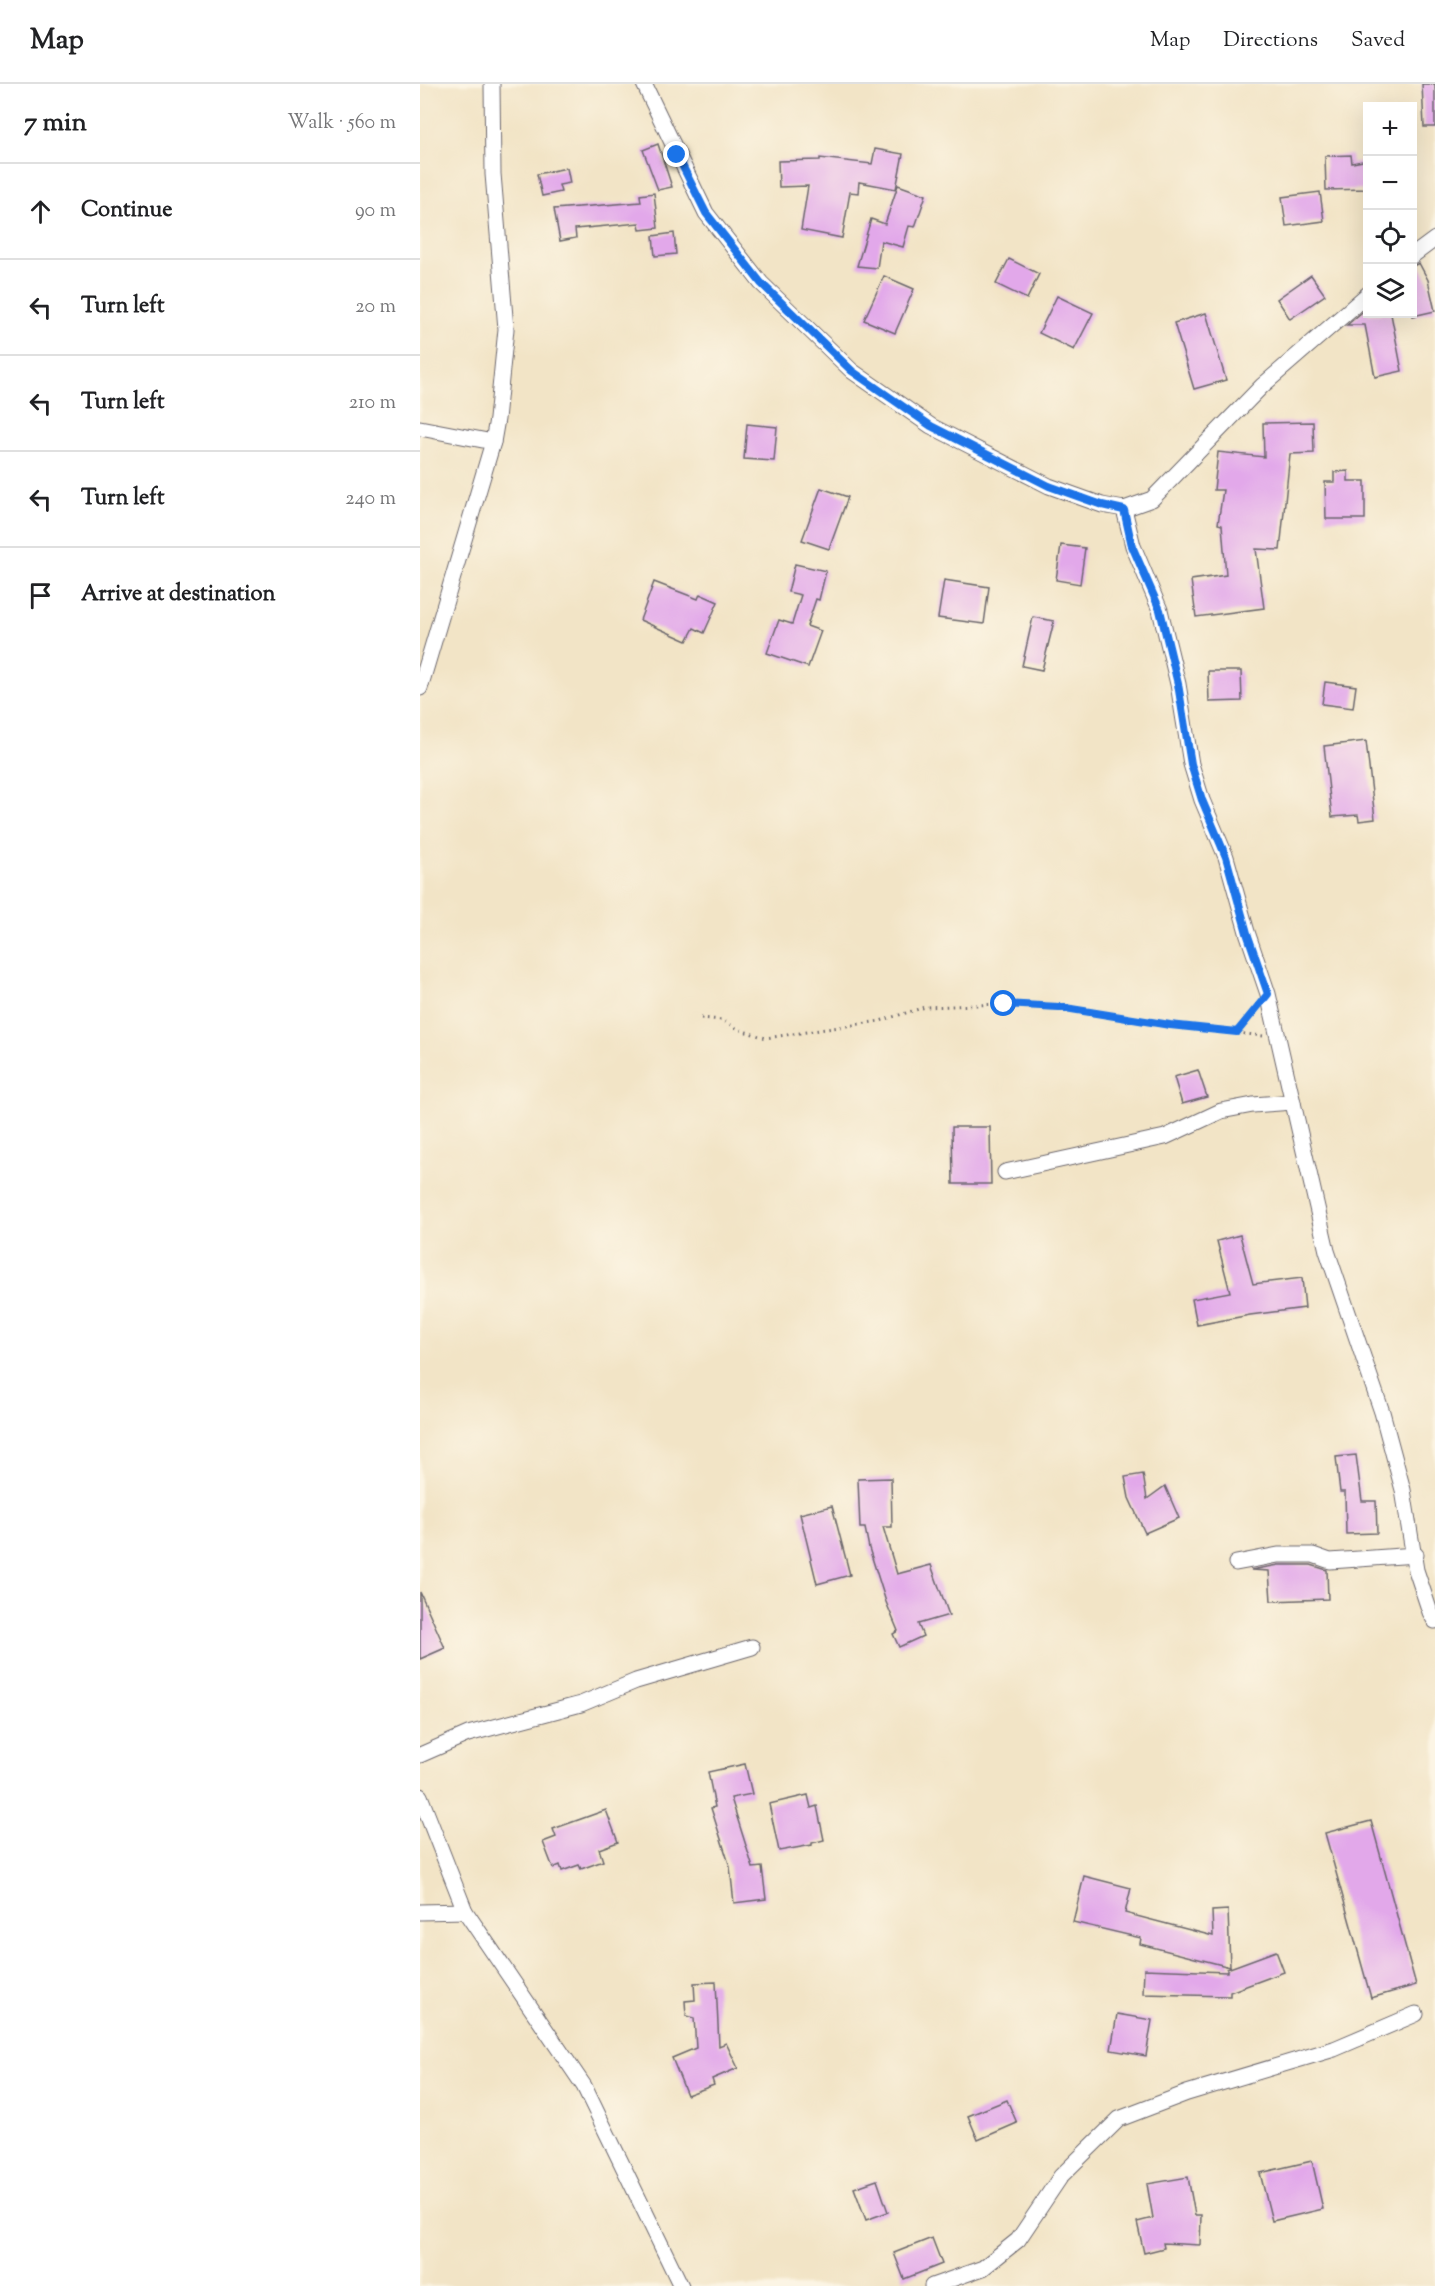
<!DOCTYPE html>
<meta charset="utf-8">
<style>
:root{--surface:#fff;--page:#f6f6f6;--text:#202124;--muted:#757577;--line:#e0e0e0}
body{margin:0;font-family:"Sorts Mill Goudy",serif;background:var(--page);color:var(--text)}
.controls{position:absolute;right:18px;top:18px;display:grid;overflow:hidden;border-radius:0px;box-shadow:0 6px 24px #0002}
.controls button{width:54px;height:54px;display:grid;place-items:center;padding:0;border:0;border-bottom:2px solid var(--line);background:var(--surface);color:var(--text);font:30px sans-serif}
.stop{position:absolute;width:18px;height:18px;margin:-14px;border:4px solid #1a73e8;border-radius:50%;background:#fff}
.stop.end{background:#1a73e8;border-color:#fff;box-shadow:0 2px 6px #0008}
.list{margin:0;padding:0;list-style:none}
h2{display:flex;justify-content:space-between;align-items:center;height:78px;margin:0;padding:0 24px;font-size:26px}
h2 small{font-size:20px;font-weight:400;color:var(--muted)}
.list li{display:grid;grid-template-columns:39px 1fr auto;gap:18px;align-items:center;box-sizing:border-box;height:96px;padding:0 24px;border-top:2px solid var(--line)}
.list b{display:block;font-size:22px;white-space:nowrap}
.list em{font-size:20px;font-style:normal;color:var(--muted)}
.icon{flex:none;width:33px;height:33px;fill:none;stroke:currentColor;stroke-width:2;stroke-linecap:round;stroke-linejoin:round}
.map{position:relative;flex:none;width:1015px;height:2202px;overflow:hidden}
header{display:flex;align-items:center;gap:36px;box-sizing:border-box;height:84px;padding:0 30px;background:var(--surface);border-bottom:2px solid var(--line)}
header strong{font-size:28px}
nav{display:flex;gap:33px;margin-inline-start:auto;font-size:21px}
main{display:flex}
aside{flex:1;background:var(--surface)}
.map>svg:first-child{display:block}
.building{fill:#e2a8ea}
.lines{fill:none;stroke-linecap:round;stroke-linejoin:round}
.minor-casing{stroke:#6b666c;stroke-width:17}
.path{stroke:#6b666c;stroke-width:3;stroke-dasharray:1.5 4.5;stroke-linecap:butt}
.minor{stroke:#fff;stroke-width:15}
.route{stroke:#1a73e8;stroke-width:8}
</style>
<header>
<strong>Map</strong>
<nav><a>Map</a><a>Directions</a><a>Saved</a></nav>
</header>
<main>
<aside>
<h2>7 min<small>Walk · 560 m</small></h2>
<ul class="list">
<li><svg class="icon" aria-label="ahead" viewBox="0 0 24 24"><path d="M12 20V5M6 11l6-6 6 6"/></svg><div><b>Continue</b></div><em>90 m</em></li>
<li><svg class="icon" aria-label="left" viewBox="0 0 24 24"><path d="M17 20v-9H6M10 6l-5 5 5 5"/></svg><div><b>Turn left</b></div><em>20 m</em></li>
<li><svg class="icon" aria-label="left" viewBox="0 0 24 24"><path d="M17 20v-9H6M10 6l-5 5 5 5"/></svg><div><b>Turn left</b></div><em>210 m</em></li>
<li><svg class="icon" aria-label="left" viewBox="0 0 24 24"><path d="M17 20v-9H6M10 6l-5 5 5 5"/></svg><div><b>Turn left</b></div><em>240 m</em></li>
<li><svg class="icon" aria-label="arrive" viewBox="0 0 24 24"><path d="M6 21V4h12l-3 4 3 4H6"/></svg><div><b>Arrive at destination</b></div></li>
</ul>
</aside>
<div class="map">
<svg width="1015" height="2202" viewBox="0 0 1015 2202">
<rect width="100%" height="100%" fill="#fcf5e5"/>
<filter id="ink" filterUnits="userSpaceOnUse"><feTurbulence type="fractalNoise" baseFrequency=".0167" numOctaves="2"/><feDisplacementMap in="SourceGraphic" scale="12" xChannelSelector="R" yChannelSelector="G"/><feConvolveMatrix kernelMatrix="1 2 1 2 8 2 1 2 1" color-interpolation-filters="sRGB"/></filter>
<filter id="wash" filterUnits="userSpaceOnUse"><feTurbulence type="fractalNoise" baseFrequency=".008" numOctaves="4" result="noise"/><feDisplacementMap in="SourceGraphic" scale="24" xChannelSelector="R" yChannelSelector="G"/><feGaussianBlur stdDeviation="1.35" result="paint"/><feColorMatrix in="noise" values="0 0 0 0 0 0 0 0 0 0 0 0 0 0 0 0 0 1.4 0 .05"/><feComposite in="paint" operator="in"/></filter>
<g filter="url(#wash)">
<rect width="100%" height="100%" fill="#f2e4c6"/>
<g id="blocks">
<g class="building">
<path d="M1002 0H1015V43H1004Z"/>
<path d="M238 60 252 103 238 106 223 66Z"/>
<path d="M455 65 483 70 476 105 439 98 438 109 430 108 422 154 381 146 388 102 359 103 358 77 400 76V74L452 80Z"/>
<path d="M931 71 932 79 948 76V105L906 106 905 72Z"/>
<path d="M147 84 150 99 139 101 141 108 122 112 117 90Z"/>
<path d="M478 101 506 111 495 143 489 142 483 163 461 157 457 184 437 182 451 135 465 140Z"/>
<path d="M900 108 904 137 866 142 862 113Z"/>
<path d="M234 109 238 144 220 146 219 139 155 145 156 154 140 157 134 125 221 118 220 111Z"/>
<path d="M254 149 256 170 235 172 233 152Z"/>
<path d="M589 175 619 190 607 215 576 200Z"/>
<path d="M999 179 1008 196 1015 227 993 232V182Z"/>
<path d="M891 191 905 211 870 235 857 215Z"/>
<path d="M464 192 494 205 475 249 444 236Z"/>
<path d="M637 212 673 229 654 266 619 249Z"/>
<path d="M948 223V230H971L982 287 955 293 945 241H927Z"/>
<path d="M786 229 806 296 774 305 754 239Z"/>
<path d="M893 338 894 369 870 370 860 466 836 465 844 524 776 533 771 496 806 491 802 441 798 440 803 406H794L798 368 844 373 843 339Z"/>
<path d="M327 340 357 343 354 377 324 375Z"/>
<path d="M928 387V397H945V435H906L905 398H914V388Z"/>
<path d="M401 404 428 413 409 465 382 456Z"/>
<path d="M641 461 665 464 660 500 636 496Z"/>
<path d="M375 480 406 487 399 516 396 515 387 542 401 547 388 583 347 569 359 536 372 540 381 511 368 508Z"/>
<path d="M524 496 569 503 564 540 518 534Z"/>
<path d="M234 498 278 515 280 510 298 518 284 549 274 544 267 557 220 536Z"/>
<path d="M613 533 634 537 622 586 602 582Z"/>
<path d="M788 587H821L822 617 789 618Z"/>
<path d="M905 598 936 602 933 624 902 620Z"/>
<path d="M946 657 955 735 939 737 938 731 912 733 904 662Z"/>
<path d="M778 986 787 1013 762 1020 754 993Z"/>
<path d="M532 1043H570L571 1100H533Z"/>
<path d="M820 1151 833 1200 882 1194 885 1224 830 1231 777 1241 772 1215 810 1208 797 1157Z"/>
<path d="M936 1371 942 1417H956L957 1449 926 1450 925 1408H920L916 1373Z"/>
<path d="M723 1390 727 1415 745 1402 759 1434 725 1449 709 1414 705 1393Z"/>
<path d="M471 1394 472 1443H463L477 1490 511 1481 529 1531 498 1540 503 1552 479 1563 473 1550 478 1547 466 1518 449 1464 445 1444H440L438 1395Z"/>
<path d="M412 1422 430 1491 397 1500 380 1430Z"/>
<path d="M859 1481H891L907 1486 908 1515 851 1517 849 1487 831 1486Z"/>
<path d="M0 1508 25 1564 0 1575Z"/>
<path d="M325 1680 332 1710 311 1714 333 1784 342 1783 346 1815 314 1819 310 1783 291 1724 295 1723 288 1688Z"/>
<path d="M388 1711 391 1724 397 1722 404 1756 392 1759V1761L359 1767 349 1720Z"/>
<path d="M186 1726 198 1758 179 1765 183 1777 161 1785 159 1781 142 1787 140 1781 133 1784 123 1758 136 1753 133 1745Z"/>
<path d="M951 1737 996 1901 951 1914 905 1749Z"/>
<path d="M664 1792 711 1804 705 1829 793 1852 792 1827 808 1826 810 1883 720 1860 721 1854 653 1838Z"/>
<path d="M856 1867 864 1888 810 1908V1912L723 1910 724 1885 807 1888V1885Z"/>
<path d="M296 1898 299 1962 306 1959 318 1984 292 1995 294 2001 267 2011 252 1974 276 1964 274 1934 266 1932 265 1917 275 1916 274 1899Z"/>
<path d="M697 1930 732 1936 726 1972 691 1966Z"/>
<path d="M587 2016 597 2039 558 2056 548 2032Z"/>
<path d="M892 2077 903 2125 852 2137 840 2089Z"/>
<path d="M768 2093 775 2131H781L780 2161 743 2159 744 2164 724 2169 717 2138 733 2134 727 2100Z"/>
<path d="M457 2096 468 2128 446 2136 434 2104Z"/>
<path d="M512 2154 522 2180 484 2195 474 2169Z"/>
</g>
</g>
</g>
<g filter="url(#ink)">
<use href="#blocks" fill-opacity="0" stroke="#6b666c" stroke-width="1.5"/>
<g class="lines">
<g class="minor-casing">
<g id="minor">
<path d="M224 0 286 129 341 199 432 287 511 342 629 402 682 421 704 425 732 415 842 302 948 210"/>
<path d="M992 172 1015 155"/>
<path d="M0 344 73 358"/>
<path d="M704 425 713 462 740 526 758 600 771 680 782 716 806 773 827 848 848 910 907 1167 962 1328 983 1406 996 1486 1010 1528 1015 1537"/>
<path d="M0 604 73 358 77 335 86 245 73 90 72 0"/>
<path d="M585 1088 745 1053 801 1027 833 1021 873 1018"/>
<path d="M816 1479 858 1471H893L910 1477 996 1471"/>
<path d="M0 1671 48 1650 161 1620 216 1597 332 1563"/>
<path d="M0 1712 45 1827 164 2002 261 2202"/>
<path d="M0 1828 45 1827"/>
<path d="M512 2202 563 2184 598 2156 641 2092 699 2035 767 2009 914 1965 996 1930"/>
</g>
</g>
<g class="path">
<path d="M281 934 302 936 320 946 346 954 460 937 505 923 584 920 639 923 750 941 843 952"/>
<path d="M817 948 835 926"/>
</g>
<use href="#minor" class="minor"/>
</g>
</g>
<g class="lines" filter="url(#ink)">
<path class="route" d="M257 71 286 129 341 199 432 287 511 342 629 402 682 421 704 426 712 462 740 526 758 600 771 680 782 716 806 773 827 849 848 910 817 948 750 941 639 923 584 920"/>
</g>
</svg>
<div class="controls">
<button>+</button>
<button>−</button>
<button><svg class="icon" aria-label="locate" viewBox="0 0 24 24"><circle cx="12" cy="12" r="6"/><path d="M12 2v4M12 18v4M2 12h4M18 12h4"/></svg></button>
<button><svg class="icon" aria-label="layers" viewBox="0 0 24 24"><path d="M12 4l9 5-9 5-9-5zM3 14l9 5 9-5"/></svg></button>
</div>
<div class="stop" style="left:584px;top:920px"></div>
<div class="stop end" style="left:257px;top:71px"></div>
</div>
</main>
